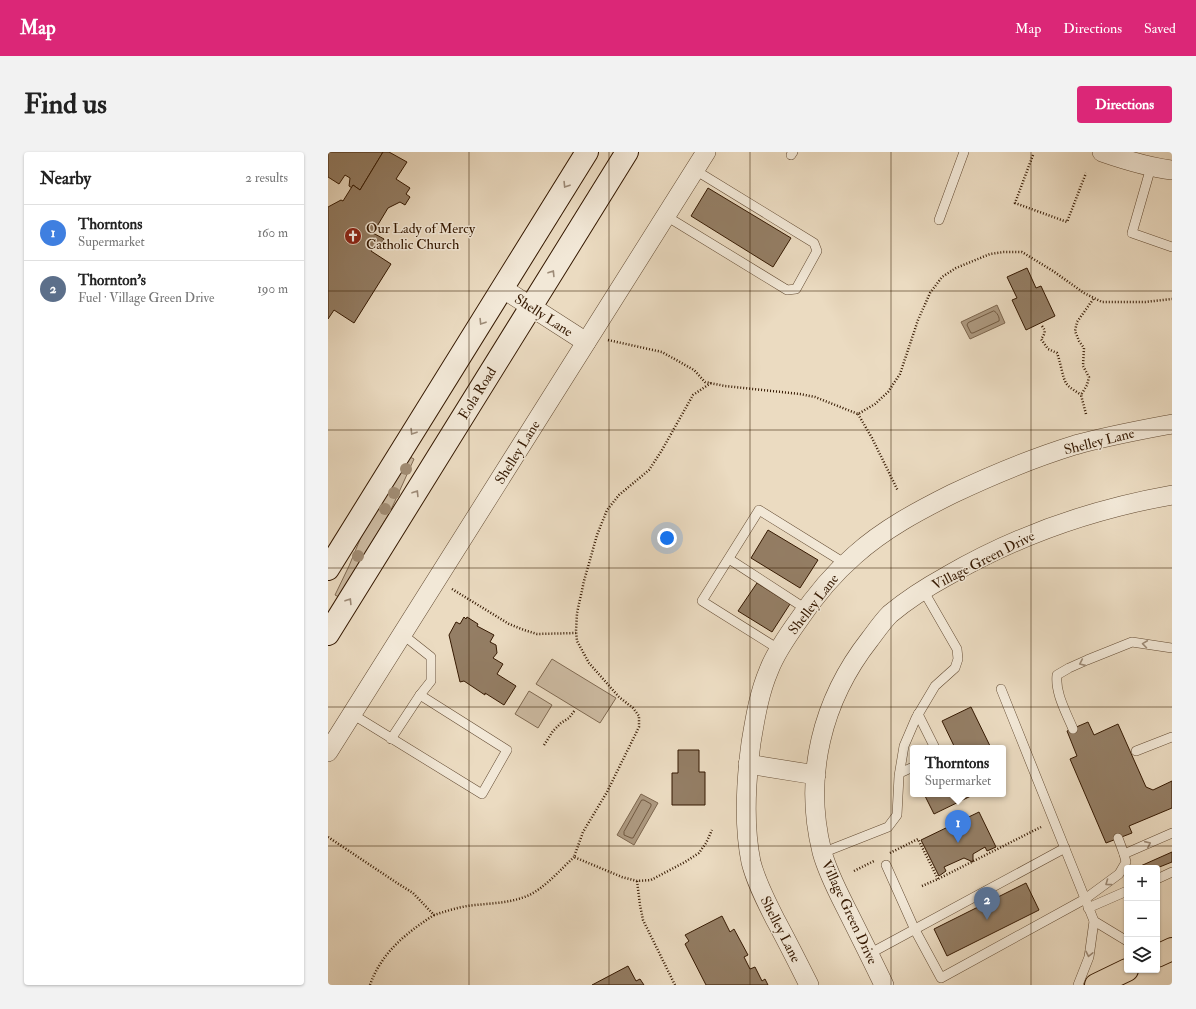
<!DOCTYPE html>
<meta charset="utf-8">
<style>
:root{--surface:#fff;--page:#f2f2f2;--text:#222;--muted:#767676;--line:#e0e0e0;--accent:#db2777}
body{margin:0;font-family:"IM FELL Double Pica",serif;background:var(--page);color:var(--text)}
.controls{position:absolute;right:12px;bottom:12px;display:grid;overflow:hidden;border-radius:4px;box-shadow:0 1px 3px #0004}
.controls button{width:36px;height:36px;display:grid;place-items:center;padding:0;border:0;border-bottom:1px solid var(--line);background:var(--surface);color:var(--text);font:20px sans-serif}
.you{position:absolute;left:339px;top:386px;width:14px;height:14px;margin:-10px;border:3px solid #fff;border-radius:50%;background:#1a73e8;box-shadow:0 0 0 6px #1a73e833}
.badge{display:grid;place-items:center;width:26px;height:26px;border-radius:50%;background:var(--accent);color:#fff;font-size:13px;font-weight:700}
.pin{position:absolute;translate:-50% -33px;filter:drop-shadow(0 1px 2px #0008)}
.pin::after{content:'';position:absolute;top:21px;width:14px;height:12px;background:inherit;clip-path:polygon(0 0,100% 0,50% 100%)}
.popup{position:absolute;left:582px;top:593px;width:96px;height:52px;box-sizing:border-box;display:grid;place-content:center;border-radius:4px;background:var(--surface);filter:drop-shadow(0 1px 3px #0005);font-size:13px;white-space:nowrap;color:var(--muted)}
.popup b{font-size:15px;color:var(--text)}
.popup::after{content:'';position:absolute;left:50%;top:100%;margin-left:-8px;border:8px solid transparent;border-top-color:var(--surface)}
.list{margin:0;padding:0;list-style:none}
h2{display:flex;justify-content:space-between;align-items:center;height:52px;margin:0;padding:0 16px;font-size:17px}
h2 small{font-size:13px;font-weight:400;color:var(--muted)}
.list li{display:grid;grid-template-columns:26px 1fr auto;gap:12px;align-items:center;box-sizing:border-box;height:56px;padding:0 16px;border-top:1px solid var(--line)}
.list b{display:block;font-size:15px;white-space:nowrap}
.list p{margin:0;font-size:13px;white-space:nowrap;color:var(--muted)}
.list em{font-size:13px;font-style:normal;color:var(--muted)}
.icon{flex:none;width:22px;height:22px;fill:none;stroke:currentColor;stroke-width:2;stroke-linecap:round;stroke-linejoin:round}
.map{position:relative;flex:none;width:844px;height:833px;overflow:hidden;border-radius:4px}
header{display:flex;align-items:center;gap:24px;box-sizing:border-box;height:56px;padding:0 20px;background:var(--accent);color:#fff}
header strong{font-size:19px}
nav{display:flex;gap:22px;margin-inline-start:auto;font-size:14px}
.intro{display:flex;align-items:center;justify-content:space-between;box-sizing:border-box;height:96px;padding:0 24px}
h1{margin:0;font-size:28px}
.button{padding:10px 18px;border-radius:4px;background:var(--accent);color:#fff;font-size:14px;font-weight:700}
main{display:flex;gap:24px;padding:0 24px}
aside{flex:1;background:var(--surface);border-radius:4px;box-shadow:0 1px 3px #0004}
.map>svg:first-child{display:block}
.green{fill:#ccbaa1;stroke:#806a52}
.water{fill:#ad9980;stroke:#7d664e}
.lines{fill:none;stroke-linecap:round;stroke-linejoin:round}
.shore{stroke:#715941;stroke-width:1}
.building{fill:#947e65;stroke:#351902}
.lane-casing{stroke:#624a32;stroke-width:10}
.street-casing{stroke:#624a32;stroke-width:20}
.secondary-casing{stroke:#351902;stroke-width:24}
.primary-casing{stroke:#351902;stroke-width:24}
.path{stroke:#351902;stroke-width:2.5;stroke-dasharray:1 2;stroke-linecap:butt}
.lane{stroke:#f2e8d7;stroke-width:9}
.street{stroke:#f2e8d7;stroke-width:19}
.secondary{stroke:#f2e8d7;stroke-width:22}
.primary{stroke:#ebdbc1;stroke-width:22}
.tree{fill:#a08b72}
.oneway{stroke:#9d8b77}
.grid{fill:none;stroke:#351902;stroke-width:1;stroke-opacity:0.55}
.labels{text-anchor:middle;stroke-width:3;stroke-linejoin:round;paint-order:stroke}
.poi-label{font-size:14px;fill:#351902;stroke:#f2e8d7;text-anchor:start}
.street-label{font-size:14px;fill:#351902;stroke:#f2e8d7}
</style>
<header>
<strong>Map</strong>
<nav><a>Map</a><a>Directions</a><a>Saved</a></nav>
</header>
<div class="intro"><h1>Find us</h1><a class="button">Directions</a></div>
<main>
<aside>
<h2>Nearby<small>2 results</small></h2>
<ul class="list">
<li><span class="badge" style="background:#3f7fe0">1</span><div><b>Thorntons</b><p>Supermarket</p></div><em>160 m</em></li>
<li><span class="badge" style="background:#5c6f8a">2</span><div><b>Thornton's</b><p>Fuel · Village Green Drive</p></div><em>190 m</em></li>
</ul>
</aside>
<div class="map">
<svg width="844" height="833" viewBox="0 0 844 833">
<rect width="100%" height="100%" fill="#ebdbc1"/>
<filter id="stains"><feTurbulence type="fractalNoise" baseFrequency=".005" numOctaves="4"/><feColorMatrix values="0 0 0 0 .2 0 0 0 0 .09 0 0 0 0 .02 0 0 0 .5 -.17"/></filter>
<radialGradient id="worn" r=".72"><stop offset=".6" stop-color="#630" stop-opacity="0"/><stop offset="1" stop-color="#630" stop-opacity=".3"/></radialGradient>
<g class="green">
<path d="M82 305 86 307 62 360 11 445 7 443 21 414 33 385Z"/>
<path d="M224 507 288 546 272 571 208 532Z"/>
<path d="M201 539 224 553 210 576 187 562Z"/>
</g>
<g class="water">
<path d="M669 153 677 171 642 187 633 170Z"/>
<path d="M313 642 330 651 306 693 289 683Z"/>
</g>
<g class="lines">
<g class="shore">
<path d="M666 159C669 160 672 166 671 169L645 181H643L639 173 640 171Z"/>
<path d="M314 648H316L323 652V654L305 686H303L296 683V680Z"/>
</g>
</g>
<g class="building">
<path d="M0 0H55L32 38 25 33 24 36 21 34 22 26 17 23 11 32 0 25Z"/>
<path d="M55 0H61L79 10 68 27 82 36 78 42 82 45 77 53 72 50 60 56 45 81 56 87 50 97 45 94 43 99 63 112 26 171 6 158 0 167V55L13 48 15 49 25 33 32 38Z"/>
<path d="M380 36 463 86 445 115 363 64Z"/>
<path d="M699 116 708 136 713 134 727 164 698 178 684 148 689 146 679 125Z"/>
<path d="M440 378 490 408 472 436 423 406Z"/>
<path d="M429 431 462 452 444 480 410 459Z"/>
<path d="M136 465 138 467 139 465 150 472 149 474 166 483 162 490 168 493 169 501 165 506 175 512 169 522 188 534 176 553 157 541V543L136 529 132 530 121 483 128 470 132 472Z"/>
<path d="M643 555 663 596H627L614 569Z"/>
<path d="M760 570 766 583 790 572 818 635 825 638 844 629V656L801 674 804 681 778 691 742 607 749 604 739 579Z"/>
<path d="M350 598H371V620H377V653H344V621H350Z"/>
<path d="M596 642H647L606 662Z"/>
<path d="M651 660 668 695 659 699 657 695 645 702V710L636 706 616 715 618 719 611 724 593 688Z"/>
<path d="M844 700V710L829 716H808Z"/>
<path d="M698 731 711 758 619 804 606 777Z"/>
<path d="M394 764 402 780 406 777 420 803 416 805 422 817 427 815 434 829 437 827 440 833H378L357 792 361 789 357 783Z"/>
<path d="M300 814 308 829 312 827 316 833H264Z"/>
</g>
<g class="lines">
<g class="lane-casing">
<g id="lane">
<path d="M463 3 465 0"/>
<path d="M823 15 804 81 844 95"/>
<path d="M338 64 459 138 468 137 489 99 486 91 367 18"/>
<path d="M611 68 636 0"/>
<path d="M401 407 478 457"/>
<path d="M452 498 374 449 431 358 518 412"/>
<path d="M673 537 766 769 761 805 750 833"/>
<path d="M24 562 154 642 179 598 92 543 103 529V505L74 482"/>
<path d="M590 562 606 594V596"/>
<path d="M745 577C738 560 727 541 729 523L741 516 759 508 804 490 844 496"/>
<path d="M63 587 92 543"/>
<path d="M808 599 844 585"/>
<path d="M572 621 585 615"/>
<path d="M494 701 560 675 569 663 571 624 576 594 588 566 607 534 627 516 630 507 629 497 595 438"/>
<path d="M796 702 844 681"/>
<path d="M558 713 587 778 613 826 757 747 791 722 798 710 796 702 790 686"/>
<path d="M829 727 844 720"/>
<path d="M760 756 799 739"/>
<path d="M766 769 799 789"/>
<path d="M541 802 737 696"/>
</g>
</g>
<g class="street-casing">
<g id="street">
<path d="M774 0C797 8 819 15 844 18"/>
<path d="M174 136 258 190"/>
<path d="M0 600 378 0"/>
<path d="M420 612 488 623"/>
<path d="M481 833C470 811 459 789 447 767 438 749 428 730 423 710 415 671 418 629 423 591 427 567 431 541 441 518 447 502 460 483 470 469 486 445 505 422 527 403 556 377 590 359 624 342 664 323 705 306 747 293 779 284 812 278 844 272"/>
<path d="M556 833C545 810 533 786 521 762 511 742 500 722 494 700 475 624 494 548 542 487 548 479 555 469 562 462 580 447 599 435 619 424 688 384 765 357 844 343"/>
</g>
</g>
<g class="secondary-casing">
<g id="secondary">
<path d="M0 417 259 0"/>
<path d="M0 482 299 0"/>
</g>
</g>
<g class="primary-casing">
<g id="primary">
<path d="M829 804 844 797"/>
<path d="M768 833 799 818"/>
</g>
</g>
<g class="path">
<path d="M705 3 687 51 739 70 758 21"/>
<path d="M714 174C718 179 717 182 713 187L720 197 729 201C732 208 735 227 738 231 741 236 748 239 753 243"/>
<path d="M280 188 334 200 366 218 377 230 397 234 472 242 487 245 530 262 547 252 560 240 572 222 590 168 602 141 614 125 628 116 662 102 676 100H694L725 119 756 141 774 150H817L844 147"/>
<path d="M383 231 365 243 334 298 321 318 291 343 279 358 269 383 256 429 249 461 248 479 249 489 261 511 291 545 305 556 311 564V575L279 640 255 680 246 705 294 725 309 729 323 728 357 710 371 701 378 691 384 678"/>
<path d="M530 262 544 286 570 339"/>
<path d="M758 262 753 243 759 233 761 225 755 214 756 196 751 189 747 179 749 170 766 146"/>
<path d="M124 437 181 472 196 478 209 482 248 481"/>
<path d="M216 593 225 579 233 571 241 566 247 558"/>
<path d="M0 685 69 731 85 741 106 763C119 759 133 754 148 753 165 751 182 751 199 744 216 737 233 717 246 705"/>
<path d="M562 701 590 687 610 727"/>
<path d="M526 719 546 709"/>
<path d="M309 729 312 753 315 768 347 833"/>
<path d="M594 734 610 727 713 675"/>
<path d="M42 833C53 801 78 781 106 763"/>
</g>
<use href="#lane" class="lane"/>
<use href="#street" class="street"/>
<use href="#secondary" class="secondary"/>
<use href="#primary" class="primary"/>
</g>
<g class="tree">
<circle cx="78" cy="317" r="6"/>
<circle cx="66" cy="341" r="6"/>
<circle cx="57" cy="357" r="6"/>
<circle cx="30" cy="404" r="6"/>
</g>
<defs><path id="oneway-chevron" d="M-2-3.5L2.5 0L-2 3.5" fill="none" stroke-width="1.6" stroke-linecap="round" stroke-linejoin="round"/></defs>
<g class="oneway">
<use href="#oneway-chevron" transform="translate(238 33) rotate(122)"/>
<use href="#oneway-chevron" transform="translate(224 121) rotate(-58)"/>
<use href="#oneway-chevron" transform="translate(154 170) rotate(122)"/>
<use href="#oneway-chevron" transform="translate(85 280) rotate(122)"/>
<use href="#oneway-chevron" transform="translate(88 341) rotate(-58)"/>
<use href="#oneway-chevron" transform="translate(21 449) rotate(-58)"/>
<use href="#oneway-chevron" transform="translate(817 492) rotate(-172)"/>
<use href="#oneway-chevron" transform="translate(754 511) rotate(156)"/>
<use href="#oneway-chevron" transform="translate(820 692) rotate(-24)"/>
<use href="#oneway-chevron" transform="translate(780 731) rotate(144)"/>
<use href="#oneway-chevron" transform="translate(761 802) rotate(102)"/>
</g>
<path class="grid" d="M141 0V833M281 0V833M422 0V833M563 0V833M703 0V833M0 139H844M0 278H844M0 416H844M0 555H844M0 694H844"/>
<defs>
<g id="church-disc" transform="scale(0.9)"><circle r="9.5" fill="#8f2418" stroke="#f2e8d7"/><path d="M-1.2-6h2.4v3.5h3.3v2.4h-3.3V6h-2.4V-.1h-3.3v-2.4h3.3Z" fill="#fff"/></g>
</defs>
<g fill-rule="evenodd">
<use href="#church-disc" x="25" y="84"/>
</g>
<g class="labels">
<g class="poi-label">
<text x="38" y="81">Our Lady of Mercy<tspan x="38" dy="16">Catholic Church</tspan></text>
</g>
<g class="street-label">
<text transform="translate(216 163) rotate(33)" y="5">Shelly Lane</text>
<text transform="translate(149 241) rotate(-58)" y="5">Eola Road</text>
<text transform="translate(771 289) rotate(-14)" y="5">Shelley Lane</text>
<text transform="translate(189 300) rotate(-58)" y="5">Shelley Lane</text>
<text transform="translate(655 408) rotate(-27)" y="5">Village Green Drive</text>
<text transform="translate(485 452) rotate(-52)" y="5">Shelley Lane</text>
<text transform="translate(522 760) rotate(65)" y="5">Village Green Drive</text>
<text transform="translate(453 777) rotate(63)" y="5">Shelley Lane</text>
</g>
</g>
<rect width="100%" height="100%" filter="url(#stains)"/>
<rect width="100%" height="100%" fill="url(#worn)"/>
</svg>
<div class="controls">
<button>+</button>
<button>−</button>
<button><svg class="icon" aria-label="layers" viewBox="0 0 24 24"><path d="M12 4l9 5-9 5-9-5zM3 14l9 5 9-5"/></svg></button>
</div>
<div class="you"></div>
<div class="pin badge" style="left:630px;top:691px;background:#3f7fe0">1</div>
<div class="popup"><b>Thorntons</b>Supermarket</div>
<div class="pin badge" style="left:659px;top:768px;background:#5c6f8a">2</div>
</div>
</main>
